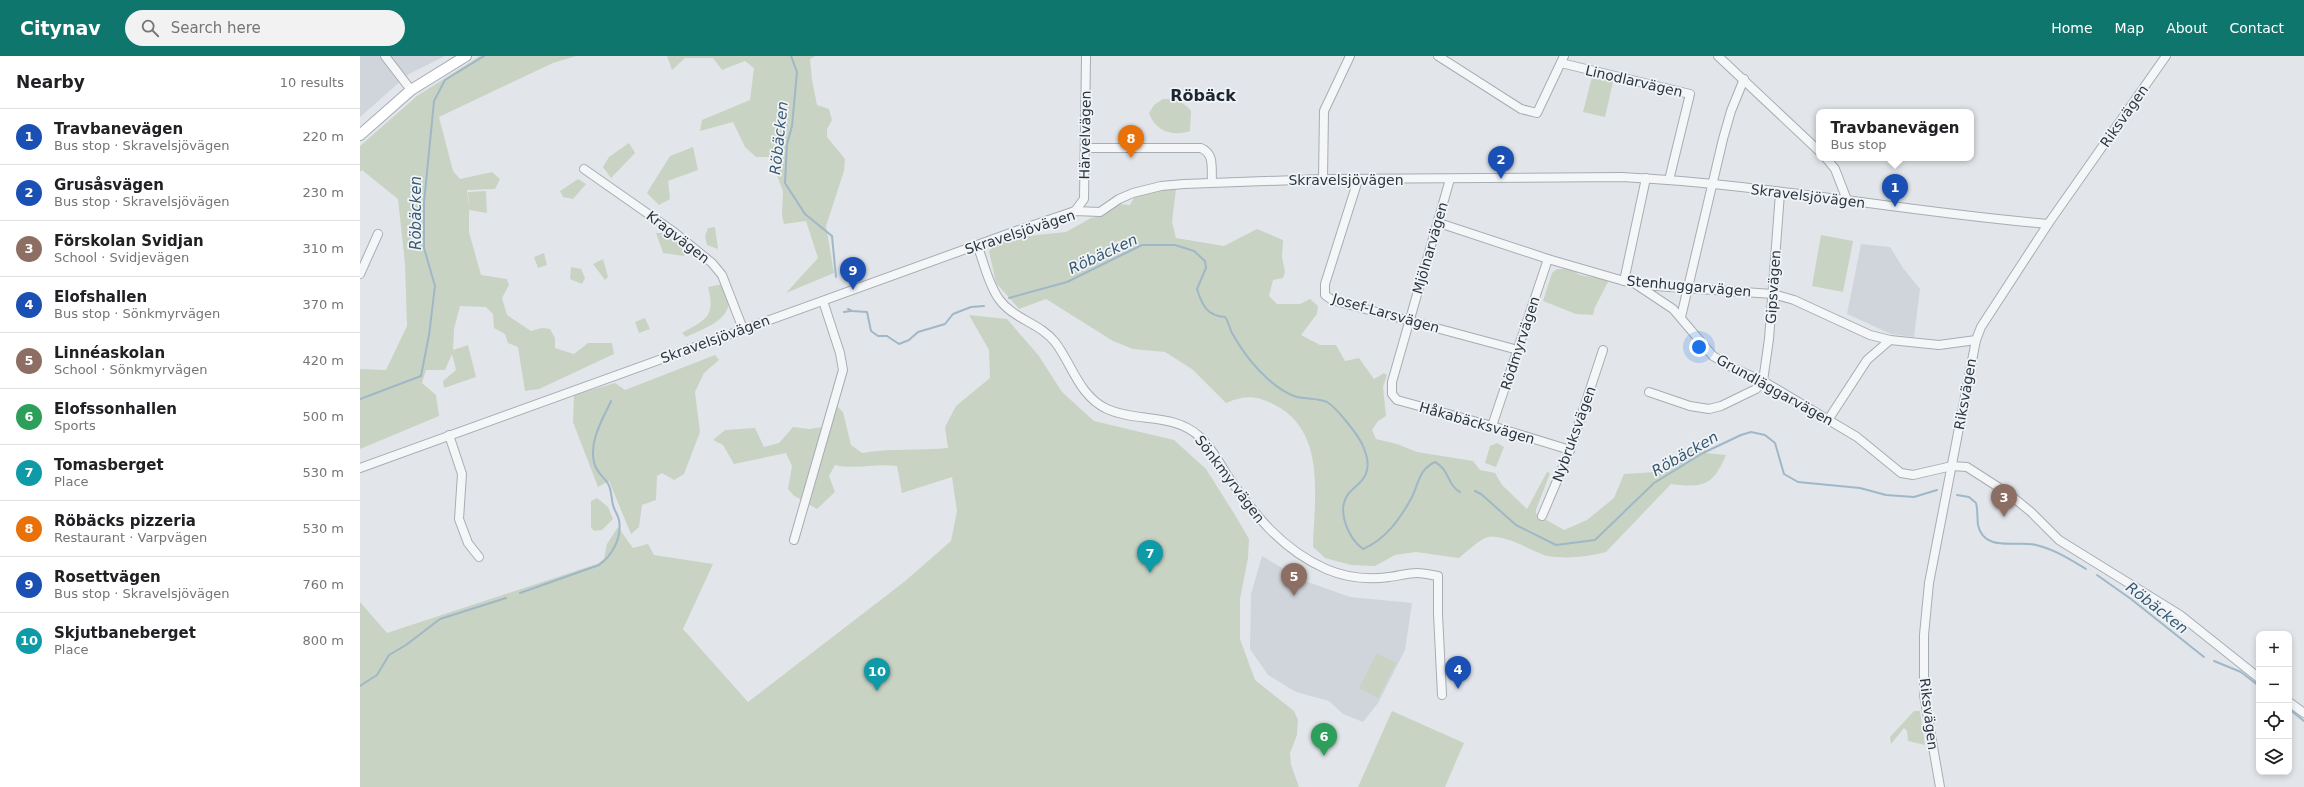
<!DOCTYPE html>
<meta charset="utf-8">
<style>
:root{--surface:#fff;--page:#f2f2f2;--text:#202124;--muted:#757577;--line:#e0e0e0;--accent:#0f766e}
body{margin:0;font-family:"DejaVu Sans",sans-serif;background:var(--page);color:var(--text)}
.controls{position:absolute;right:12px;bottom:12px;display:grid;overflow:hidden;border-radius:8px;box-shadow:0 2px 6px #0003}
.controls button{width:36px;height:36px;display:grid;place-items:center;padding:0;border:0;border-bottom:1px solid var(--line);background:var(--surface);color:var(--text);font:20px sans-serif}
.you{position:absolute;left:1339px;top:291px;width:14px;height:14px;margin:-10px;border:3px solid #fff;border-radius:50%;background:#1a73e8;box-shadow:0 0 0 6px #1a73e833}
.badge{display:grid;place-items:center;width:26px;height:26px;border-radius:50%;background:var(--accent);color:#fff;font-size:13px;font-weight:700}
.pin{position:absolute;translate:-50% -33px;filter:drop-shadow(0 1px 2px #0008)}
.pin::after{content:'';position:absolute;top:21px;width:14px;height:12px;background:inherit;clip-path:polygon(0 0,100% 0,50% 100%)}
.popup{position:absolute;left:1456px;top:53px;width:158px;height:52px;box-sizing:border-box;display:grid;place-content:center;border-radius:8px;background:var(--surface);filter:drop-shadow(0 1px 3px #0005);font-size:13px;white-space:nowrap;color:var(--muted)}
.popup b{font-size:15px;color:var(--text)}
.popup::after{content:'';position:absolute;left:50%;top:100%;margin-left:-8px;border:8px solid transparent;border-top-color:var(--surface)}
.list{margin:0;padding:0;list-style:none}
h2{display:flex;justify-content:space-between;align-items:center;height:52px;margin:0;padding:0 16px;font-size:17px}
h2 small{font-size:13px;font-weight:400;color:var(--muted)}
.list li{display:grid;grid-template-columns:26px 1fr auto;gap:12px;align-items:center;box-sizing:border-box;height:56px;padding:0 16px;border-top:1px solid var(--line)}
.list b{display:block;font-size:15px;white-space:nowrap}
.list p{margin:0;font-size:13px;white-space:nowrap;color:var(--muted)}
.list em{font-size:13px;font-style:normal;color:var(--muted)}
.icon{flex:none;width:22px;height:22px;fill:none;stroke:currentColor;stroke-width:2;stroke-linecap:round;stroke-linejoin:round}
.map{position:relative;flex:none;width:1944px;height:731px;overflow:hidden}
header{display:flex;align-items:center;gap:24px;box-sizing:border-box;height:56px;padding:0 20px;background:var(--accent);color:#fff}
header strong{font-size:19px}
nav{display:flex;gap:22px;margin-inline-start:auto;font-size:14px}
.search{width:280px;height:36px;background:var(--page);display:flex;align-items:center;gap:10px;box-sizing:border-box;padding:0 14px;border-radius:22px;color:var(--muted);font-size:15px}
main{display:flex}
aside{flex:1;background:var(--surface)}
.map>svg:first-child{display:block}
.built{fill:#d0d5db}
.green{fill:#c9d3c3}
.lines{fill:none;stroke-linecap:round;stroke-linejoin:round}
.stream{stroke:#9fb7c7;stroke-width:2}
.minor-casing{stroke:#a7adb4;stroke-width:10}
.major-casing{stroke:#a2abb5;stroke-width:12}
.minor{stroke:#f4f6f8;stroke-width:8}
.major{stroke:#fff;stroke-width:10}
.labels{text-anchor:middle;stroke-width:3.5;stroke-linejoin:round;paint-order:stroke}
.street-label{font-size:14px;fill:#2b3541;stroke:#f1f4f7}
.water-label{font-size:15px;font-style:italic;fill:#375872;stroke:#f1f4f7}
.quarter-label{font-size:16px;font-weight:bold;fill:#1d2631;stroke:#f1f4f7}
</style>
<header>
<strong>Citynav</strong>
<div class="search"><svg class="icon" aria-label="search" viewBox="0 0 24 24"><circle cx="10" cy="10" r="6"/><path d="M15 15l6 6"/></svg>Search here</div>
<nav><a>Home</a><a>Map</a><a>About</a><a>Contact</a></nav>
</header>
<main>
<aside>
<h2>Nearby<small>10 results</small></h2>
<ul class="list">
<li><span class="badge" style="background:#1a4fb4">1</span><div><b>Travbanevägen</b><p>Bus stop · Skravelsjövägen</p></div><em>220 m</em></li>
<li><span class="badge" style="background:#1a4fb4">2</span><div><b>Grusåsvägen</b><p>Bus stop · Skravelsjövägen</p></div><em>230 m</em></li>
<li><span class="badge" style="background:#8d6e63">3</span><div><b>Förskolan Svidjan</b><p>School · Svidjevägen</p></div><em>310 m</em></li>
<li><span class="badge" style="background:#1a4fb4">4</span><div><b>Elofshallen</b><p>Bus stop · Sönkmyrvägen</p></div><em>370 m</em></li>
<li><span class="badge" style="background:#8d6e63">5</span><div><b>Linnéaskolan</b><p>School · Sönkmyrvägen</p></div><em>420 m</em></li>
<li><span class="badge" style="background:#2e9e5b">6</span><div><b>Elofssonhallen</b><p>Sports</p></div><em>500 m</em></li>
<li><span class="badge" style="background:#0f9aa8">7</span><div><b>Tomasberget</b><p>Place</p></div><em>530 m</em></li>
<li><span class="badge" style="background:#e8710a">8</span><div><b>Röbäcks pizzeria</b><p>Restaurant · Varpvägen</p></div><em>530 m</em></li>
<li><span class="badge" style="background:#1a4fb4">9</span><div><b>Rosettvägen</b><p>Bus stop · Skravelsjövägen</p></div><em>760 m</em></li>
<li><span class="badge" style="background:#0f9aa8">10</span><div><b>Skjutbaneberget</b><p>Place</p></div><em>800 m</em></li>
</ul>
</aside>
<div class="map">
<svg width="1944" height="731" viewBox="0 0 1944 731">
<rect width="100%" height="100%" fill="#e2e6ea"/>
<g class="built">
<path d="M0 0H85L49 18 0 61Z"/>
<path d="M1501 188 1530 191 1543 212 1560 233 1554 281 1531 278 1487 258Z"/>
<path d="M902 500 942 524 990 541 1052 547 1045 594 1018 647 1003 666 983 658 969 645 936 636 908 619 890 593 891 538Z"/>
</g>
<g class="green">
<path d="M120 0H216L193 7 79 61 93 115 100 123 132 116 140 123 135 133 107 134 109 152 108 136 126 135 127 157 109 154V176L121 219 147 223 149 229 142 242 147 259 171 275 182 272 190 273 195 282V292L214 298 228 287H252L254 298 179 333 165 335 158 291 148 287 145 278 134 272 133 258 126 251 100 250 94 273 93 294 108 289 116 321 84 332 83 325 96 314 92 298 85 314H66L62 327 76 339 79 360 0 393V313L26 314 47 270 45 208 38 143 2 114 0 116V90L57 40Z"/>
<path d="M307 0H455L450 3 452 24 457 49 469 53 472 64 467 73V81L485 103 484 115 466 170 474 217 426 237 458 202 446 165 424 168 422 159 423 135 410 101H396L385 91 373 66 340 75 342 64 390 44 394 12 385 5 362 14 353 2H325L312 14Z"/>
<path d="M1232 21 1253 26 1245 61 1223 56Z"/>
<path d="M803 43C816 43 823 45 831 55L830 75C813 81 795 75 789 57L794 49Z"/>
<path d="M269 87 275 97 251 122 243 111 249 101Z"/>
<path d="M333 91 338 114 308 125 310 143 299 149 287 137 310 100Z"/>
<path d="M218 123 226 128 213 143 203 141 200 135Z"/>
<path d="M800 133H816L812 166 816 182 864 190 897 173 923 184 922 201 925 216 923 222 913 224 909 240 917 248H940L950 243 958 250 957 258 941 279 960 289H976L985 305 999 302 1014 323 1024 317 1027 319 1023 331 1026 360 1018 365 1012 374 1016 383 1037 388 1057 396 1113 405 1120 414 1135 417 1142 429 1167 453 1187 416 1190 417 1176 454V458L1204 474 1227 464 1254 442 1264 418 1296 416 1341 386 1346 397 1366 399C1353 430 1343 432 1311 428L1246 496C1227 501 1207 503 1188 500 1171 496 1141 474 1123 483 1115 488 1106 496 1099 502L1056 496 1035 499 1015 510 991 509 965 502 953 491C954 442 967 376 915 349 896 339 885 339 866 347L832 313 805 296 773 293 753 285 686 243 659 253 636 227 629 195 634 189 649 182 706 176 731 162 741 160 759 148 770 149 775 140Z"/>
<path d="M355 171 358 193 347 189 345 180 348 172Z"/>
<path d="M296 177H302L327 193 324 200 303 197Z"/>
<path d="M1461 179 1493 185 1483 236 1452 230Z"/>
<path d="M184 197 187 209 178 212 174 201Z"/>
<path d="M243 203 248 221 245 224 233 208Z"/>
<path d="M211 211 221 213 225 222 222 228 210 223Z"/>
<path d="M1197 213H1209L1220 219 1249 224 1235 251 1233 259 1216 258 1183 245 1192 217Z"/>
<path d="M363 228C365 234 369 241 369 246 368 266 340 274 326 281L322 277C346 263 356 261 348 231Z"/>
<path d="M609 259 647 263 679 300 702 336 734 365 814 384 846 413 875 459 889 483 888 502 880 543V583L895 624 934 655 938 664 937 679 930 697 931 709 939 731H0V546L27 577 237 508 244 503 247 488 258 471 273 492 288 488 294 499 353 508 323 573 388 646 544 526 591 485 597 455 592 421 542 437 537 410C515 407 495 414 475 409L469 420 475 436 457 453 433 439 428 433 432 410 426 397 374 408 363 389 353 384 365 374 395 372 404 391 419 387 433 371 449 373 469 370 476 349 483 356 491 389 502 397C530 392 559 395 588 392L585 371 596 350 630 322 629 294Z"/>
<path d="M285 262 290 273 279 277 275 266Z"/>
<path d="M355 299 359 304 344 317 335 336 340 376 324 418 314 424 302 417 297 420 296 444 282 449 279 471 271 478 249 425 238 431 213 366 214 339 255 327 265 334Z"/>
<path d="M1137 387 1144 391 1136 411 1125 407 1130 390Z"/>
<path d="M237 442 248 451 253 463 242 474 234 475 231 471V445Z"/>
<path d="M1017 597 1036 607 1018 642 999 632Z"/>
<path d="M1032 655 1104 687 1085 731H998Z"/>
<path d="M1554 655H1560L1565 689 1548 685 1547 675 1544 672 1531 688 1530 681Z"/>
</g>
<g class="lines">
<g class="stream">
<path d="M431 0 437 16 432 70 427 88 425 127 445 158 472 180 476 221"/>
<path d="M649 242 707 226 782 189H815L834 195 845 205 846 212 837 233C842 249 847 260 865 261 869 266 869 271 872 277 882 295 893 310 909 324 917 331 927 338 937 341 946 343 959 342 967 346 977 352 999 380 1003 390 1006 398 1009 405 1007 414 1005 425 996 429 989 437 975 454 989 483 1003 493 1026 483 1039 464 1051 443 1059 428 1058 414 1075 406 1090 414 1087 429 1100 436"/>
<path d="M488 253 492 255 507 256 511 275 518 280H527L539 288 549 284 558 276 585 268 593 258 611 251 624 250"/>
<path d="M484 256 491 255"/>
<path d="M0 343 61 320 69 279 75 230 64 192V147L74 45 85 24 124 0"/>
<path d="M1115 435 1121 438 1156 469 1196 489 1235 484 1294 427 1343 397 1381 379 1391 376 1405 379 1415 387 1424 418 1438 426 1500 432 1526 439 1554 441 1577 434"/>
<path d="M1597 439 1609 441 1616 447C1618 454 1617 462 1618 469 1624 497 1657 484 1676 489 1694 493 1711 504 1726 513"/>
<path d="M1737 519 1771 543 1844 601"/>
<path d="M160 537 239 509C253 499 262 481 259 464 258 459 254 454 253 449 251 441 252 433 247 426 242 419 236 416 234 406 229 384 243 363 251 345"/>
<path d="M1854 605 1881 616 1899 630"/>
<path d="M0 630 17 619 29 599 46 589 80 563 146 542"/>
<path d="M1929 653 1944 665"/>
</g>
<g class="minor-casing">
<g id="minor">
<path d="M25 0 51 34"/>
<path d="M1078 0 1161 53 1177 57 1204 0"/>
<path d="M1358 0 1459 95"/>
<path d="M1201 7 1330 38 1309 124"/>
<path d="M725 92H841C855 98 851 112 852 126"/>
<path d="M1466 102 1475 113 1487 144"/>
<path d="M224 113 314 176 352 207 362 219 383 273"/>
<path d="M963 123 964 55 990 0"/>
<path d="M1090 123 1032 326V338L1037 344 1132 370 1210 394"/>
<path d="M998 124 965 228V239L972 244 1158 294"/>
<path d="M715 155 724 143 726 0"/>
<path d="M1079 167 1188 203 1264 225 1295 230 1413 238 1434 244 1510 279 1530 284 1579 289 1616 284"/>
<path d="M617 189C624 206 628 228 639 243 653 263 680 267 695 286 712 308 719 340 747 353 778 367 813 356 840 381 851 391 859 406 867 419 894 458 921 493 966 513 987 522 1007 524 1029 521 1038 520 1048 517 1057 517 1064 517 1071 519 1078 520V558L1082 639"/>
<path d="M0 218 18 178"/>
<path d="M1264 225 1286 122"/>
<path d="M1274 227 1313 253 1353 300 1373 312 1403 325 1497 381 1541 417 1553 419 1592 410 1607 411 1649 438 1671 456 1699 484 1820 559 1899 622"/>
<path d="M1321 261 1363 83 1371 55 1384 23"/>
<path d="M1289 336 1330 350 1349 353 1361 350 1396 333 1403 325 1409 283 1420 137"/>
<path d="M1468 364 1507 304 1530 284"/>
<path d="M1132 370 1188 203"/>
<path d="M89 379 102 418 99 463 108 487 119 501"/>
<path d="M0 412 653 176 715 155 740 156 759 143 773 137 801 130 824 128 963 123 1262 121C1405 128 1546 156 1688 168"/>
<path d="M1182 460 1210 394 1243 294"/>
<path d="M434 484 483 314 480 297 463 245"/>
<path d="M1929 646 1944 657"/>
<path d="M1580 731 1564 639V579L1569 527 1616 284 1621 271 1688 168 1806 0"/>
</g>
</g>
<g class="major-casing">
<path id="major" d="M0 79 51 34 106 0"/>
</g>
<use href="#minor" class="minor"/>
<use href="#major" class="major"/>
</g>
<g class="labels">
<g class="street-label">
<text transform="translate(1274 25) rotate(13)" y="5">Linodlarvägen</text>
<text transform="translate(1764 60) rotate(-55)" y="5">Riksvägen</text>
<text transform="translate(725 79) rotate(-89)" y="5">Härvelvägen</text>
<text x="986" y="129">Skravelsjövägen</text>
<text transform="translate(1448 140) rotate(7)" y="5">Skravelsjövägen</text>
<text transform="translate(660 176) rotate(-18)" y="5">Skravelsjövägen</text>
<text transform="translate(318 181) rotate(38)" y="5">Kragvägen</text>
<text transform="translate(1070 192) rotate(-74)" y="5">Mjölnarvägen</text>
<text transform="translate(1329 230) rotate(5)" y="5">Stenhuggarvägen</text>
<text transform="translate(1413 231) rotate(-86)" y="5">Gipsvägen</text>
<text transform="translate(1026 257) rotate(16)" y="5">Josef-Larsvägen</text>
<text transform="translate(355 283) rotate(-20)" y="5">Skravelsjövägen</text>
<text transform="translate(1160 287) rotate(-72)" y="5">Rödmyrvägen</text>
<text transform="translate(1415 334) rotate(29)" y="5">Grundläggarvägen</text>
<text transform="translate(1605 338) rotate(-80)" y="5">Riksvägen</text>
<text transform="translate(1117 367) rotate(16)" y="5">Håkabäcksvägen</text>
<text transform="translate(1214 378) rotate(-70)" y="5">Nybruksvägen</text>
<text transform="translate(870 423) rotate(53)" y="5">Sönkmyrvägen</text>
<text transform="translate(1569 658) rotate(83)" y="5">Riksvägen</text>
</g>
<g class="water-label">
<text transform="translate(419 82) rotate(-84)" y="5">Röbäcken</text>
<text transform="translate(56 157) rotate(-90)" y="5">Röbäcken</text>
<text transform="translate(743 198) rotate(-25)" y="5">Röbäcken</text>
<text transform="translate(1325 398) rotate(-30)" y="5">Röbäcken</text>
<text transform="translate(1797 552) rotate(38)" y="5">Röbäcken</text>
</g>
<g class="quarter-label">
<text x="843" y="45">Röbäck</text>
</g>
</g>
</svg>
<div class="controls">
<button>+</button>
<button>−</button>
<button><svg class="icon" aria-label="locate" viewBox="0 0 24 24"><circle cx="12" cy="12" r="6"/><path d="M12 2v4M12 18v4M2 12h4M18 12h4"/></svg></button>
<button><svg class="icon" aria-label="layers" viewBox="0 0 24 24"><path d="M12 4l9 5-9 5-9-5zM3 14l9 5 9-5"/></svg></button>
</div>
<div class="you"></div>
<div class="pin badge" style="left:1535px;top:151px;background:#1a4fb4">1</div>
<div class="popup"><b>Travbanevägen</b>Bus stop</div>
<div class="pin badge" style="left:1141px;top:123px;background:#1a4fb4">2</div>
<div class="pin badge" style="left:1644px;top:461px;background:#8d6e63">3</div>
<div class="pin badge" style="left:1098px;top:633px;background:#1a4fb4">4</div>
<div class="pin badge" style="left:934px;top:540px;background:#8d6e63">5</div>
<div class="pin badge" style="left:964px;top:700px;background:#2e9e5b">6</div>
<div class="pin badge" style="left:790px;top:517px;background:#0f9aa8">7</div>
<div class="pin badge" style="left:771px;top:102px;background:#e8710a">8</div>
<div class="pin badge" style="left:493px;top:234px;background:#1a4fb4">9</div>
<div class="pin badge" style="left:517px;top:635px;background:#0f9aa8">10</div>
</div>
</main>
